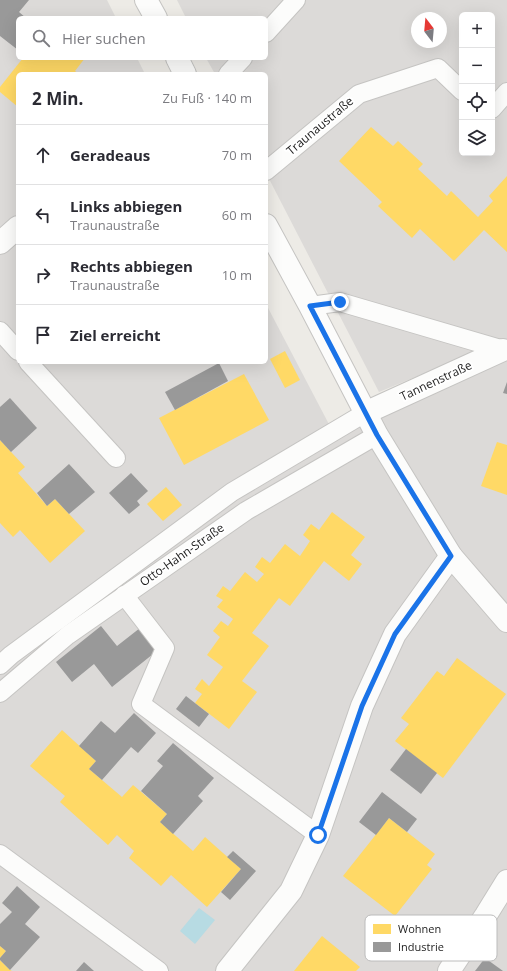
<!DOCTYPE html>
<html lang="de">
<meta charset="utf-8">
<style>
:root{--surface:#fff;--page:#f7f7f7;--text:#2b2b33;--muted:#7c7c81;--line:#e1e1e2}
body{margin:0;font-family:"Open Sans",sans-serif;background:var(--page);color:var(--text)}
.controls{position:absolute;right:12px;top:12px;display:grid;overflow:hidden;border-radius:6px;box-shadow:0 4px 16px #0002}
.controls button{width:36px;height:36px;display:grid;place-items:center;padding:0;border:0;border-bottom:1px solid var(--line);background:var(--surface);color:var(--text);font:20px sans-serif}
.compass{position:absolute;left:411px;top:12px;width:36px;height:36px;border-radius:50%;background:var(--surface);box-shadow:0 4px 16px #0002;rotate:344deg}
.stop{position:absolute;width:12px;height:12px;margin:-9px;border:3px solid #1a73e8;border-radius:50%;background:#fff}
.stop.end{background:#1a73e8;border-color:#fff;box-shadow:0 1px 4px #0008}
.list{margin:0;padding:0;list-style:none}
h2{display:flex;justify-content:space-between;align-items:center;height:52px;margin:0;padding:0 16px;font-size:17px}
h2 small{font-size:13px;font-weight:400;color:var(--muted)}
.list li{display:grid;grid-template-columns:26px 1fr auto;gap:12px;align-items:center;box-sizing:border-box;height:60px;padding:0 16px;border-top:1px solid var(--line)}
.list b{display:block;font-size:15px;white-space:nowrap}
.list p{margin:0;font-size:13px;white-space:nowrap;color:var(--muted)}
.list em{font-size:13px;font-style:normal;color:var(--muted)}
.icon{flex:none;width:22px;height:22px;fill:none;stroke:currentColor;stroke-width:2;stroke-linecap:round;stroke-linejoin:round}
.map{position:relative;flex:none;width:507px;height:971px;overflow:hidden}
.search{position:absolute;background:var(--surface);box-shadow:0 4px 16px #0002;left:16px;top:16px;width:252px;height:44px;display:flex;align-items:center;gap:10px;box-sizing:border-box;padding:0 14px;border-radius:6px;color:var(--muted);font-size:15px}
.panel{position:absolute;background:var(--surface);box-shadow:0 4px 16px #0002;left:16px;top:72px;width:252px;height:292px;border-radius:6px}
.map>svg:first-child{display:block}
.residential{fill:#dcdad8;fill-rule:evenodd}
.water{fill:#b7dbe3}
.homes{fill:#ffd966}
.industry{fill:#999}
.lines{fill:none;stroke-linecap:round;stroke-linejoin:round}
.lane-casing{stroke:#c5c4c2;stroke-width:20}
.street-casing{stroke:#c5c4c2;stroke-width:24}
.lane{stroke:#fcfcfb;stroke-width:18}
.street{stroke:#fcfcfb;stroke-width:22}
.route{stroke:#1a73e8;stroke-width:5}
.labels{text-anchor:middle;stroke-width:4;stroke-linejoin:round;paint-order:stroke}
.street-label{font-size:12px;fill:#1e1e1e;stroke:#fff}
.key{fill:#fff;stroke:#bcbcbc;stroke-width:1}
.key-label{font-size:11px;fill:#1e1e1e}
</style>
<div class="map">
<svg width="507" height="971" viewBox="0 0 507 971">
<rect width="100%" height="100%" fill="#edebe6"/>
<g class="residential">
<path d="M0 0H107L116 18H18V58H137L145 74H18V362H266V304L332 430 507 357V971H0Z"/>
<path d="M177 0H507V339L379 392 266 173V74H215L206 58H266V18H186ZM462 15H492V153H462ZM417 18H441V42H417Z"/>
</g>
<path class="water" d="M199 908 215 920 195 944 180 931Z"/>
<g class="homes">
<path d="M23 58H85L75 71 79 74H18V107L0 92V87Z"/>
<path d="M371 127 393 146 398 141 423 164 418 169 447 196 451 191 478 217 493 201 489 196 507 176V252L484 230 454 261 420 229 412 238 378 206 382 202 339 161Z"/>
<path d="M285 351 300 380 285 388 270 359Z"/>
<path d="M244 374 269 420 184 465 159 418Z"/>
<path d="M0 440 25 467 18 473 47 506 55 499 85 531 50 563 20 530 13 537 0 523Z"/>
<path d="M497 442 507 445V495L481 486Z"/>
<path d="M166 487 182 505 163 521 147 504Z"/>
<path d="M332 512 365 537 351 555 362 564 349 581 324 561 290 606 279 598 252 633 269 646 242 681 257 692 229 729 195 703 202 694 195 689 202 679 209 686 223 667 207 655 220 637 213 631 221 621 228 626 233 619 217 607 223 600 216 596 223 586 230 591 245 572 257 582 264 574 255 567 262 557 270 563 285 544 300 556 310 541 303 535 311 524 319 530Z"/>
<path d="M457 658 506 694 443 778 395 741 409 724 401 718 437 671 444 676Z"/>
<path d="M62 730 96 761 89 769 122 797 133 785 167 814 160 822 193 851 205 837 241 869 207 907 171 875 161 886 129 858 134 851 117 835 108 845 60 802 65 796 30 766Z"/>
<path d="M389 818 435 854 427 865 432 869 395 916 343 876Z"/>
<path d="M322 936 360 967 356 971H294Z"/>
<path d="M0 946 6 951 0 958Z"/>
<path d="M0 960 10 970 12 971H0Z"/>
</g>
<g class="industry">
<path d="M0 0H29L19 12 26 18H18V50L0 36Z"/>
<path d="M219 363 228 381 175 410 165 392Z"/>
<path d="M507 382V394L503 393Z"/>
<path d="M10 398 37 428 11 452 0 440V407Z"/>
<path d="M69 464 95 492 69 514 55 499 47 506 37 493Z"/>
<path d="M131 473 148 491 137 501 140 505 129 514 109 493Z"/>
<path d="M101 626 117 646 140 628 158 650 112 687 94 664 72 682 56 662Z"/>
<path d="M186 696 209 714 199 727 176 709Z"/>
<path d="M134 713 156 733 138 753 131 747 102 780 89 769 96 761 79 746 101 721 115 733Z"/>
<path d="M173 743 214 778 198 796 203 801 173 834 160 822 167 814 141 791 163 766 157 761Z"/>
<path d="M406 749 437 773 421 794 390 770Z"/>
<path d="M382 792 417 819 407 832 389 818 376 835 359 822Z"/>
<path d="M233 851 256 871 230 900 221 892 241 869 227 857Z"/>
<path d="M17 886 40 907 25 924 40 937 10 970 0 960V958L6 951 0 946V924L12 912 2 903Z"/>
<path d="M485 958 503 971H475Z"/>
<path d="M84 962 94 971H76Z"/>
</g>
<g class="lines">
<g class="lane-casing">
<g id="lane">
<path d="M266 33 296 0"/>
<path d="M228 74 243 58"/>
<path d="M492 109 507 92"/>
<path d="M266 171 359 94 438 68 462 91"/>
<path d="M310 306 340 302 507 351"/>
<path d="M0 331 18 351"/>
<path d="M28 362 116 458"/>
<path d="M124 595 165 648 141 704 318 835"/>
<path d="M0 665 11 655 232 492 365 413"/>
<path d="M0 693 68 635 246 511 377 435"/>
<path d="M0 854 159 971"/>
</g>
</g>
<g class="street-casing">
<g id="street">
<path d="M146 0 156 18"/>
<path d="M177 58 185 74"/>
<path d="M266 225 310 306 377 435 451 556 507 621"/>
<path d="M0 243 18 227"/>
<path d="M365 413 503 350"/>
<path d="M227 971 291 891 318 835 362 706 395 634 451 556"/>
<path d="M449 971 486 915 507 881"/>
</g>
</g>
<use href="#lane" class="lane"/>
<use href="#street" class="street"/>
</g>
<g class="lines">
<path class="route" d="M318 835 362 706 395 634 451 556 377 435 310 306 340 302"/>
</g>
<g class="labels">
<g class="street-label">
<text transform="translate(320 126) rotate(-40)" y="4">Traunaustraße</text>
<text transform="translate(436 381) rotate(-25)" y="4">Tannenstraße</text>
<text transform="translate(182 555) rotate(-35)" y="4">Otto-Hahn-Straße</text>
</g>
</g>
<rect x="365" y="915" width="132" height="46" rx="6" class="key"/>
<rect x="373" y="924" width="18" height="10" fill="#ffd966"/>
<rect x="373" y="942" width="18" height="10" fill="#999"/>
<g class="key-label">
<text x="398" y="933">Wohnen</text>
<text x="398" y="951">Industrie</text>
</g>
</svg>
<div class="controls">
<button>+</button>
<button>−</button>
<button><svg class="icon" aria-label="locate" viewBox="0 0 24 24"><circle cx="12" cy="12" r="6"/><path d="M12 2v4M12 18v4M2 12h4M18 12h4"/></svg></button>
<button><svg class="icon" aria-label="layers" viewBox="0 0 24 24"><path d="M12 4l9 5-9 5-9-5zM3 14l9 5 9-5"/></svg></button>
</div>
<svg class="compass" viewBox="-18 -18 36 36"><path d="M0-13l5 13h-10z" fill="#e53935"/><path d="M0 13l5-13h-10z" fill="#7c7c81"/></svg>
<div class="stop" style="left:318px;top:835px"></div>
<div class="stop end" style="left:340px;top:302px"></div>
<div class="search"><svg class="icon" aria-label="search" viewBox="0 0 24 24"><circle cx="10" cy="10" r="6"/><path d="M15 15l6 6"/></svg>Hier suchen</div>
<section class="panel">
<h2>2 Min.<small>Zu Fuß · 140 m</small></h2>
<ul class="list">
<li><svg class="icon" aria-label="ahead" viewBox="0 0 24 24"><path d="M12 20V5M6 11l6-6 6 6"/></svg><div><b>Geradeaus</b></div><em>70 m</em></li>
<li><svg class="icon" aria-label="left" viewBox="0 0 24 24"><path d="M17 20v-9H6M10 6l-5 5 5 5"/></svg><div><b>Links abbiegen</b><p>Traunaustraße</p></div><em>60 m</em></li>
<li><svg class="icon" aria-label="right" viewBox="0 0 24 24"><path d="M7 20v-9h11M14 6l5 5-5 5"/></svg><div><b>Rechts abbiegen</b><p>Traunaustraße</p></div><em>10 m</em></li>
<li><svg class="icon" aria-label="arrive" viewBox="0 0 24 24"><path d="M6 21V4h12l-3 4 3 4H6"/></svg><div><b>Ziel erreicht</b></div></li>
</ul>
</section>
</div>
